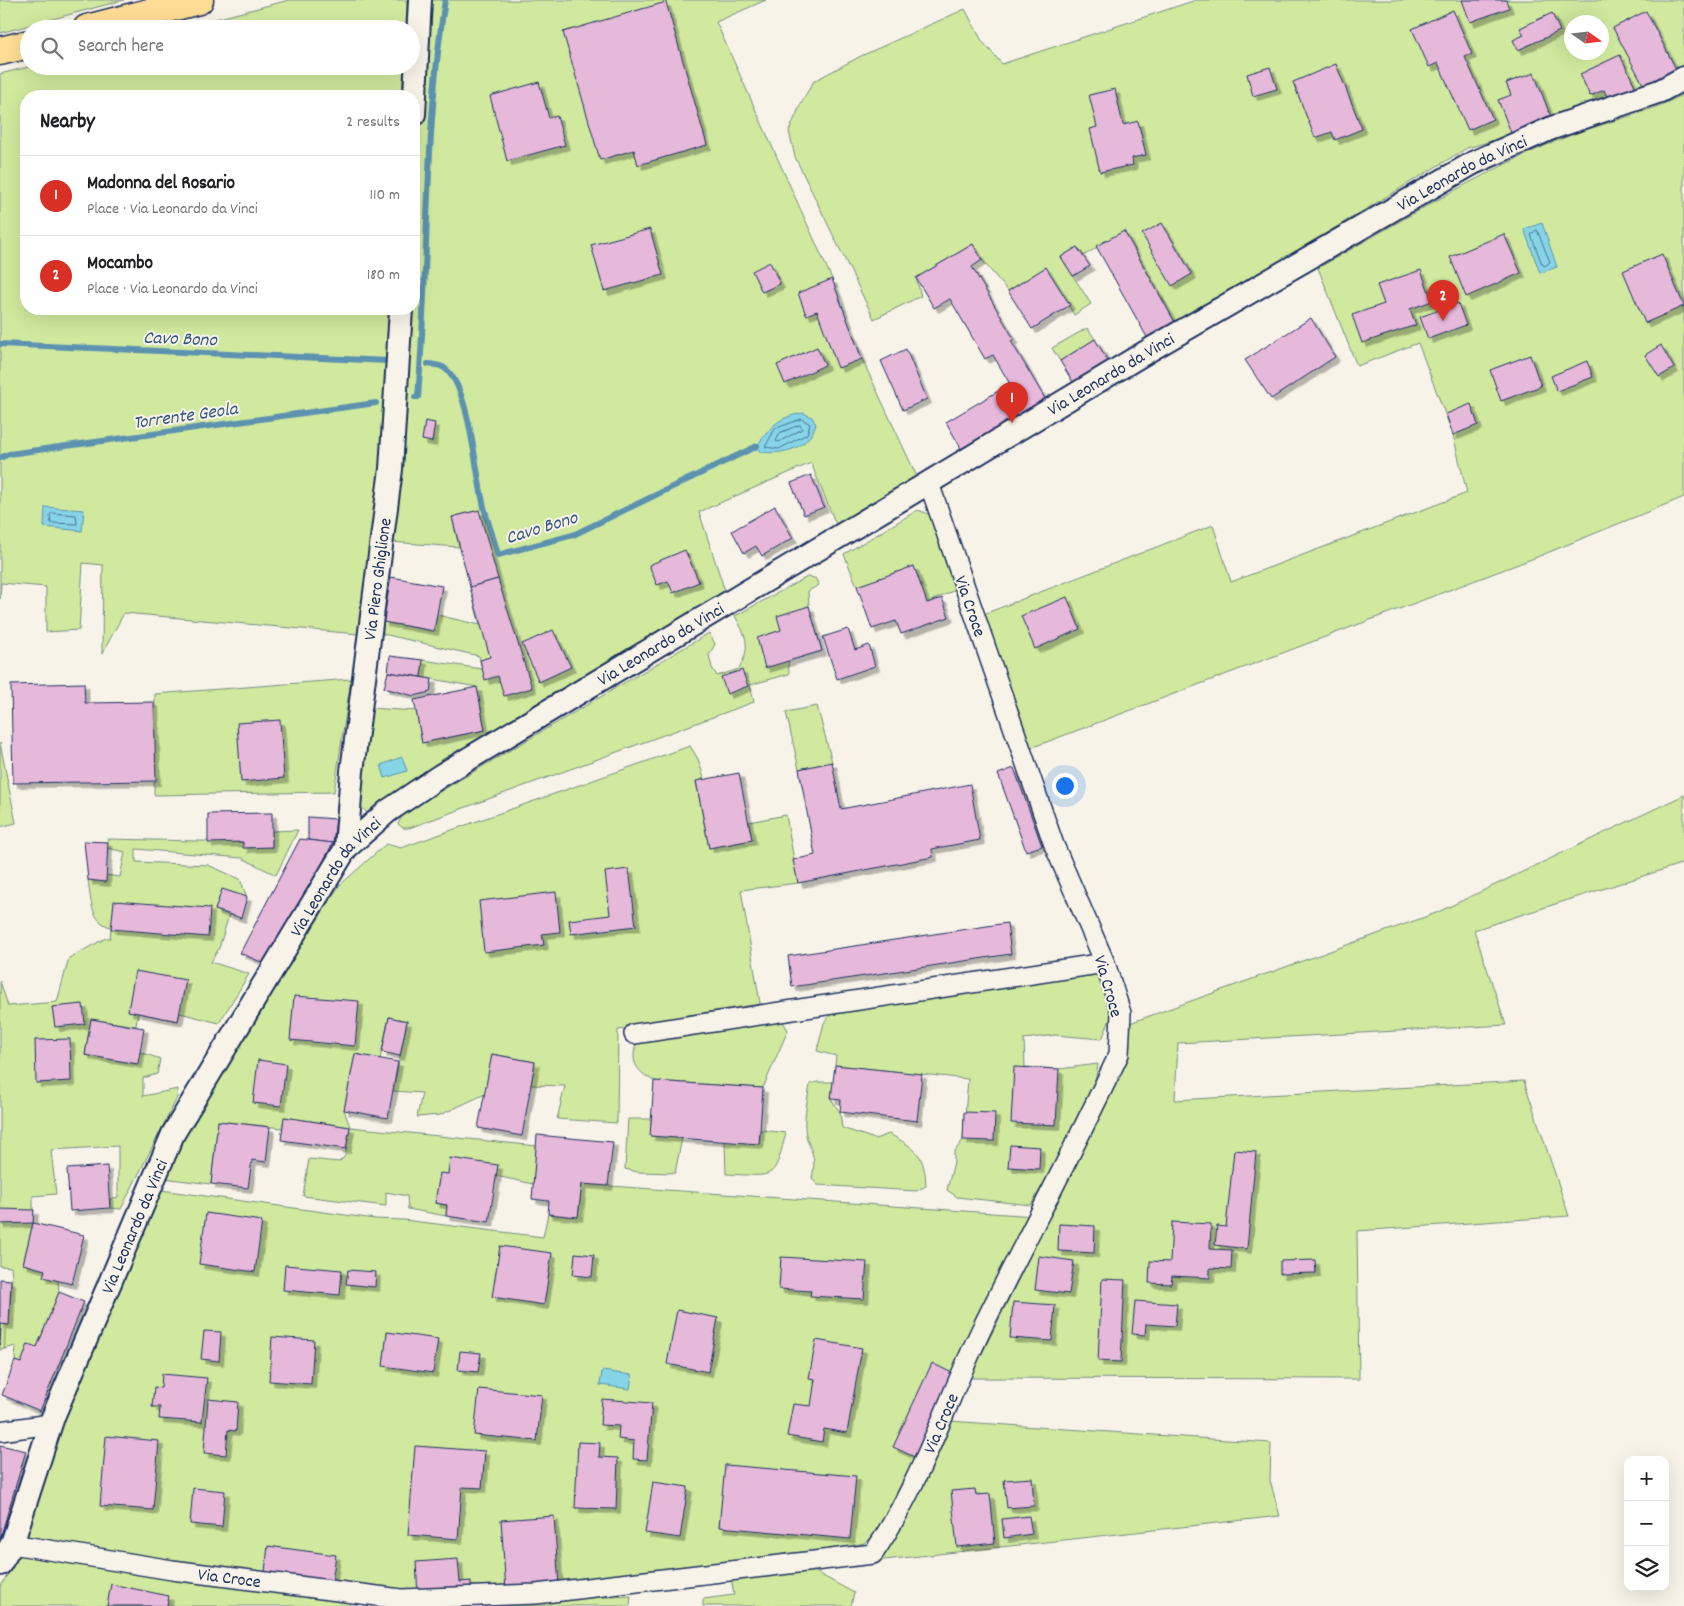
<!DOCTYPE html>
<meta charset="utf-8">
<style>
:root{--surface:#fff;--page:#f2f2f2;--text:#202124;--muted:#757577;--line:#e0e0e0;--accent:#d93025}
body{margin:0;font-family:Dekko,sans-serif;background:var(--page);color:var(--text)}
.controls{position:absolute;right:15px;bottom:15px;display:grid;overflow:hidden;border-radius:10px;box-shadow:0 5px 20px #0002}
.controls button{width:45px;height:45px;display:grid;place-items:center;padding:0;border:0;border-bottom:1px solid var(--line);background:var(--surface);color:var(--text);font:25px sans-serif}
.compass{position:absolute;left:1564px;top:15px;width:45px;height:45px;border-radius:50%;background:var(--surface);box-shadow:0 5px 20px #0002;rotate:104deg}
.you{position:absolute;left:1064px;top:785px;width:18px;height:18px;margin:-12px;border:4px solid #fff;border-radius:50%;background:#1a73e8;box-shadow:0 0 0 8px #1a73e833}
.badge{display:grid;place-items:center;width:32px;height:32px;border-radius:50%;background:var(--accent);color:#fff;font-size:16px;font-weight:700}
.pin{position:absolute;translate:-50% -41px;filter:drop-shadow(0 1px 2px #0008)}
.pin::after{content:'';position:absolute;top:26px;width:18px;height:15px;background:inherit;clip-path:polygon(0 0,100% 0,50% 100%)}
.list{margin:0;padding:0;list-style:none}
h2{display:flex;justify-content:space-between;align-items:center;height:65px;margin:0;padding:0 20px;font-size:21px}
h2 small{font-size:16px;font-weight:400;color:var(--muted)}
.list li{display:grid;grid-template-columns:32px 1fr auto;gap:15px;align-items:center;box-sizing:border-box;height:80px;padding:0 20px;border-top:1px solid var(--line)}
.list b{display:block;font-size:19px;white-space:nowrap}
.list p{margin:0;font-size:16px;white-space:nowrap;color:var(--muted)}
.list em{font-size:16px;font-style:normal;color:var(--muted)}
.icon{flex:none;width:28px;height:28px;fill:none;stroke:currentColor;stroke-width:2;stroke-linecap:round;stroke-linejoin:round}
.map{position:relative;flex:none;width:1684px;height:1606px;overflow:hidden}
.search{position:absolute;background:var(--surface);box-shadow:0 5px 20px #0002;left:20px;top:20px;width:400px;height:55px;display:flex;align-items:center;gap:12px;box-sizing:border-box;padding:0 18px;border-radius:28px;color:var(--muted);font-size:19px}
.panel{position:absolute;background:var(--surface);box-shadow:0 5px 20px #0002;left:20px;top:90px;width:400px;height:225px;border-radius:20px}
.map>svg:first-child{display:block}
.green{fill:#d0e99e;stroke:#768c7e;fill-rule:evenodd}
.water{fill:#87d4e7;stroke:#5c92b0}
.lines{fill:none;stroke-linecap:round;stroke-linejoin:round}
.shore{stroke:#467195;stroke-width:1}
.stream{stroke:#5c92b0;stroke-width:6}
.building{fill:#e6b8da;stroke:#1b2f5e;filter:url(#shadow)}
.minor-casing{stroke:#1b2f5e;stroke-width:22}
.tertiary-casing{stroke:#1b2f5e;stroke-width:26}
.trunk-casing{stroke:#1b2f5e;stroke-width:31}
.minor{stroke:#f7f3e8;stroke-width:19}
.tertiary{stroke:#f7f3e8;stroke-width:22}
.trunk{stroke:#ffdd96;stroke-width:28}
.labels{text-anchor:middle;stroke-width:4;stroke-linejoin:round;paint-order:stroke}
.street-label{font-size:18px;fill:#1b2f5e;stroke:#f7f3e8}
.water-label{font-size:19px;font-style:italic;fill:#365880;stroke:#f7f3e8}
</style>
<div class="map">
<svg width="1684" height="1606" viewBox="0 0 1684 1606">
<defs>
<filter id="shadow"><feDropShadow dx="4.5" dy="4.5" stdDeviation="0" flood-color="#0004"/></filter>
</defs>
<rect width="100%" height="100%" fill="#f7f3e8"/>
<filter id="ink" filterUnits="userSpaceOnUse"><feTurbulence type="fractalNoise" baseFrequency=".02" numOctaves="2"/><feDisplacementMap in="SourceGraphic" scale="10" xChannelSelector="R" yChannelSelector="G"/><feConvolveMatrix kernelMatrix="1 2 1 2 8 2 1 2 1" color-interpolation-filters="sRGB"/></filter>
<g filter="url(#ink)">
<g class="green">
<path d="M0 0H124L0 33Z"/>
<path d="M289 0H407L406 29H177Z"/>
<path d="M426 0H766L716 22 832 279 862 359 919 481 837 527 811 463 699 512 725 591 367 813 356 801 370 708 416 711 422 743 485 730 477 687 421 677 423 660 482 669 479 656 383 634V622L434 631 437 615 480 625 470 587 479 510 452 517 459 547 390 542 406 309H414V191Z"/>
<path d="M1196 0H1684V64L1644 86 1512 135 1467 148 1176 324 1124 231 1083 256 1077 247 1061 257 1091 304 1074 315 1046 267 1008 291 982 260 973 244 916 278 921 296 874 319 795 157 789 131 802 101 814 81 861 56 965 9 982 41 1002 64ZM1572 22H1602V52H1572Z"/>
<path d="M32 66H404L402 96H26V309H390L380 464 358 634 124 613 102 654 103 565 83 563 79 630 46 632V587L1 583 0 599V74Z"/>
<path d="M1684 94V497L1537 557 1028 749 984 614 1213 525 1231 582 1467 493 1453 435 1418 343 1357 366 1318 268C1396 224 1473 176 1556 141 1598 123 1644 116 1684 94Z"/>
<path d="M1087 328 1095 339 1060 361 1052 348Z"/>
<path d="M918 510 934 516 959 588 927 603 857 586 844 554Z"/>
<path d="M807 577 815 578 819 585 808 591 809 606 822 651 788 661 789 674 750 685 754 702 409 828H403L398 824 401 818 412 808 709 633 715 644 709 655 712 668 717 676 739 669C751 646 747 638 735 616Z"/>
<path d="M351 679 334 792 154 795 155 694Z"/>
<path d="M817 706 832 762 799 769 786 712Z"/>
<path d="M0 743 16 823 0 827Z"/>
<path d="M690 746 698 759 704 778 696 782 709 848 752 840 749 822 786 815 798 883 741 890 761 1009 618 1030 617 1123 557 1119 565 1086 531 1085 535 1062 492 1054 485 1094 440 1115 417 1117 422 1093 393 1091 407 1021 389 1017 380 1059 355 1054 344 1110 350 1127 537 1146 533 1184 496 1176 450 1159 448 1174H440L435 1203 447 1205 446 1216 408 1209 407 1196 386 1192V1206L303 1196 309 1159 339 1162 345 1156 350 1127 285 1117 282 1128 218 1121 211 1184 163 1178 202 1102 339 886 386 844 401 848Z"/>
<path d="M1684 795V863L1474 930 1506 1025 1178 1043 1175 1100 1524 1081 1569 1216 1357 1231 1359 1379 970 1378 1097 1119 1127 1024 1436 913Z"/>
<path d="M298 830 276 875 242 858 136 849V862L208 865 240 879 247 897 222 890 215 910 229 915 219 948 211 962 249 974 219 1023 180 1013 178 1021 138 1013 136 1026 91 1019 85 1055 137 1064 140 1052 160 1059 157 1074 143 1078V1096L178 1089 177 1098 121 1209 110 1208V1199L118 1197V1146L51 1150 56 1194 33 1196V1223L23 1264 45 1270 58 1280 59 1292 37 1347 21 1363 15 1361 16 1346 0 1350 1 1324 9 1325 12 1276 11 1267 0 1266V981L8 1006 57 1002 69 958 106 938H110L111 927C90 922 91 898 88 880L106 882V875L120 877 125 852 107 848 108 839 243 842 244 848 272 847V831Z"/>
<path d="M1099 970 1112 1015 1102 1039 1055 1035 1024 1039 1025 1067 1059 1069 1098 1064C1094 1105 1052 1168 1031 1205L957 1197 947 1190 954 1162V1152L963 1140 968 1079 835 1065 836 1056 817 1051 824 1023 832 1013Z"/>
<path d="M782 1020 788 1030 763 1088 654 1081C638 1072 630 1064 636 1044Z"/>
<path d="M818 1082H833L831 1099 840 1112 842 1128 875 1139 889 1134C916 1148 925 1154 926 1186L916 1191 817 1185 812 1178C818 1151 807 1150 805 1128 804 1114 808 1098 810 1084Z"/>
<path d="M628 1119H651V1136L682 1138 675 1173 638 1172 625 1169Z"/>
<path d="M761 1130 786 1133C773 1182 776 1176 726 1174L725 1141 759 1144Z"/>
<path d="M582 1184 1034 1216 887 1528 864 1543 843 1548 537 1592 401 1598 23 1542 60 1428 161 1190 375 1219 404 1220 543 1237 548 1214 578 1217Z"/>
<path d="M949 1421 1271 1443 1270 1481 1280 1516 875 1561Z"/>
<path d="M21 1553 350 1602 349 1606H0V1587Z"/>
<path d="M812 1570 854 1593 851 1606H703V1599L734 1595 731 1577Z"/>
<path d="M631 1596 630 1606H400Z"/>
</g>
<g class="water">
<path d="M1542 223 1557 267 1540 273 1524 229Z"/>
<path d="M803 413 812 417 816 424C808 449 784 455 760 452L757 446C772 425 777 418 803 413Z"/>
<path d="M45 507 84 510 82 531 44 527Z"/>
<path d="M402 757 407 771 385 778 381 765Z"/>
<path d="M602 1371 632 1375 630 1389 600 1385Z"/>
</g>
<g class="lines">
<g class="shore">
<path d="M1537 230 1550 262 1545 266 1542 264 1531 235Z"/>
<path d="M802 419 810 424 807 434 779 449 765 447 775 429Z"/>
<path d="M800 425 802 429 779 442 776 441 780 433Z"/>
<path d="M52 513 76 515 77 524 51 523 50 515Z"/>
</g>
<g class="stream">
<path d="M0 344 389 361"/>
<path d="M428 364C439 365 445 366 451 375 470 399 476 474 484 507 488 523 494 539 498 555L573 535 757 446"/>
<path d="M415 397H418C429 265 424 132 445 0"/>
<path d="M0 458 9 454 376 403"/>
</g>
</g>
<g class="building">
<path d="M1462 0H1506L1509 8 1470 22Z"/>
<path d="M666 2 707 145 638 165 634 150 600 160 563 32Z"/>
<path d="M1453 10 1472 54 1465 57 1493 119 1468 130 1438 63 1429 67 1412 29Z"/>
<path d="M1646 11 1676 69 1644 86 1613 28Z"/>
<path d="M1552 13 1560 31 1518 50 1513 40 1524 35 1520 28Z"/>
<path d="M1620 55 1637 90 1610 103 1604 90 1590 96 1580 74Z"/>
<path d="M1336 64 1362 129 1335 140 1332 132 1315 138 1293 82Z"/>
<path d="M1270 67 1277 89 1253 96 1247 74Z"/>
<path d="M1534 73 1552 120 1512 135 1498 100 1511 95 1506 83Z"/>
<path d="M539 82 549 118 557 116 565 145 507 161 490 96Z"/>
<path d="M1115 89 1123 125 1138 121 1146 155 1132 158 1133 165 1100 172 1090 129 1097 127 1089 95Z"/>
<path d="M1162 223 1192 274 1172 286 1142 234Z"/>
<path d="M650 229 663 275 604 291 591 245Z"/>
<path d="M1124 231 1181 333 1153 348 1096 246Z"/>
<path d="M1504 234 1521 273 1466 297 1450 257Z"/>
<path d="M973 244 982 260 972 267 1014 339 1011 341 1050 407 966 457 946 422 1010 384 993 355 985 359 950 299 934 308 916 278Z"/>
<path d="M1077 247 1090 266 1073 276 1061 257Z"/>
<path d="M1662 254 1684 306 1645 323 1623 271Z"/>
<path d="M770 262 780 284 762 292 752 271Z"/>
<path d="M1046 267 1070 305 1032 329 1008 291Z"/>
<path d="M1421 270 1432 301 1410 309 1416 325 1362 343 1352 315 1384 304 1377 285Z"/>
<path d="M832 279 862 359 838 368 817 311 806 315 798 293Z"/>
<path d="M1458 303 1466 325 1428 339 1420 317Z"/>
<path d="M1311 318 1335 357 1271 399 1245 360Z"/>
<path d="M1095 339 1111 366 1076 387 1060 361Z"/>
<path d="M1661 345 1674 368 1659 377 1645 355Z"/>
<path d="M817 347 825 365 785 384 777 365Z"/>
<path d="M906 349 927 399 903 410 881 361Z"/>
<path d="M1530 355 1541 386 1501 401 1490 370Z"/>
<path d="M1587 361 1593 377 1557 391 1551 376Z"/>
<path d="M1471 404 1478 425 1453 435 1446 414Z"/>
<path d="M425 421 435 423 432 442 422 440Z"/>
<path d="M811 475 824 507 804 515 791 483Z"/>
<path d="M775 506 793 538 762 556 756 546 744 553 732 531Z"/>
<path d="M479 510 498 579 470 587 452 517Z"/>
<path d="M685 550 699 582 673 593 668 581 657 585 649 565Z"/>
<path d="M914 566 927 603 942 598 949 617 901 634 896 621 872 629 857 586Z"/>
<path d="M391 577 442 586 434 631 383 622Z"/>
<path d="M498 579 532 688 504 696 498 676 485 680 480 660 490 657 470 587Z"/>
<path d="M1067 597 1080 629 1035 649 1021 616Z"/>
<path d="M809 606 822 651 765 668 757 638 781 630 777 616Z"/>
<path d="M848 629 855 650 869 645 875 666 837 679 823 637Z"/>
<path d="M553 630 571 667 539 682 522 644Z"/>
<path d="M390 656 423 660 421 677 388 672Z"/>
<path d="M742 670 748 686 727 694 721 677Z"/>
<path d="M388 672 432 679 430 692 414 696 384 688Z"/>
<path d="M84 683 85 703 154 702 156 781 13 783 11 685Z"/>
<path d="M477 687 485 730 422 743 414 700Z"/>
<path d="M280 720 284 778 241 782 237 723Z"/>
<path d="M832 762 841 809 970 784 980 840 932 849 933 857 798 883 793 860 815 855 799 769Z"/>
<path d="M1014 768 1042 846 1026 851 998 774Z"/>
<path d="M739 773 752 840 709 848 696 781Z"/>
<path d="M272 813V847L243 848V842L208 843V814Z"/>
<path d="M308 817 336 819 333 843 308 840Z"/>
<path d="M300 839 333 843 268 965 240 953Z"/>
<path d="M84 841 108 842 106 882 88 880Z"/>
<path d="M629 869 636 926 571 934 569 920 610 915 605 872Z"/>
<path d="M222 889 247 897 241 918 215 910Z"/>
<path d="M556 892 560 932 542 934 544 945 484 952 479 901Z"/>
<path d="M114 901 210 908 208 937 111 929Z"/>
<path d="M1007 923 1011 954 792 987 788 956Z"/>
<path d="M135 971 186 980 178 1021 128 1011Z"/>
<path d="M294 996 359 1001 355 1046 290 1040Z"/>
<path d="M83 1004 85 1024 55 1027 52 1007Z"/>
<path d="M389 1017 407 1021 400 1056 382 1052Z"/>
<path d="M91 1019 144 1028 138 1064 85 1055Z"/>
<path d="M70 1039 71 1081 36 1083 35 1040Z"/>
<path d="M355 1054 398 1062 388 1118 344 1110Z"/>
<path d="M492 1054 535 1062 522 1136 478 1128Z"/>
<path d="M258 1060 286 1064 281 1106 253 1103Z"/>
<path d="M835 1065 922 1074 917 1121 840 1112 841 1100 831 1099Z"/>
<path d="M1014 1067 1059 1069 1056 1125 1011 1123Z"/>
<path d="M654 1081 763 1088 759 1144 650 1136Z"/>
<path d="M964 1112 995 1113 994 1141 963 1140Z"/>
<path d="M284 1117 350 1127 346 1149 281 1140Z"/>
<path d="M218 1121 270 1127 266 1162 252 1160 248 1188 211 1184Z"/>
<path d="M537 1135 613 1142 608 1186 582 1184 578 1217 548 1214 549 1201 532 1199Z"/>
<path d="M1010 1145 1040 1147 1039 1169 1008 1167Z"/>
<path d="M1234 1150 1256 1152 1247 1249 1215 1245 1217 1226 1226 1227Z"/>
<path d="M450 1158 498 1165 489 1222 446 1216 447 1205 435 1203 440 1173 448 1174Z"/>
<path d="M107 1166 110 1208 70 1211 67 1169Z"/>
<path d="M0 1209 34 1210 33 1223 0 1224Z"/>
<path d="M206 1213 262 1221 255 1272 199 1264Z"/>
<path d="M1172 1222 1211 1224 1210 1249 1232 1250 1231 1269 1210 1268V1278L1172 1276 1171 1284 1149 1283 1150 1261 1170 1262Z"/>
<path d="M33 1223 84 1235 72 1284 43 1277 45 1270 23 1264Z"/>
<path d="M1059 1224 1095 1226 1094 1253 1058 1251Z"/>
<path d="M500 1246 552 1253 544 1305 492 1297Z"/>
<path d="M575 1253 594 1255 592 1277 573 1275Z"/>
<path d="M1039 1256 1074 1261 1069 1294 1035 1290Z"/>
<path d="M781 1257 867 1262 864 1299 810 1296 811 1291 779 1289Z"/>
<path d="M1315 1260 1316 1273 1280 1274V1261Z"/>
<path d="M285 1265 342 1270 340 1295 283 1290Z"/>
<path d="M348 1270 376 1272 375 1287 346 1284Z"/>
<path d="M0 1279 11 1280 9 1325 1 1324 0 1345Z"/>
<path d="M1102 1279 1125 1280 1121 1362 1098 1361Z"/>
<path d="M59 1292 84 1302 40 1411 2 1395 15 1361 21 1363 28 1344 37 1347Z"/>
<path d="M1135 1301 1177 1304 1175 1326 1146 1324 1145 1335 1132 1334Z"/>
<path d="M1013 1302 1055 1305 1052 1341 1010 1338Z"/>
<path d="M677 1310 718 1318 708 1372 667 1364Z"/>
<path d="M204 1331 221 1332 219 1361 201 1359Z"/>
<path d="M387 1332 438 1339 433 1373 383 1366Z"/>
<path d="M272 1337 314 1340 311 1384 269 1381Z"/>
<path d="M816 1340 862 1348 847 1433 824 1429 822 1442 787 1436 793 1404 811 1406 815 1379 809 1378Z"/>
<path d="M460 1351 481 1353 478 1372 458 1370Z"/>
<path d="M932 1363 958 1376 919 1459 893 1447Z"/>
<path d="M162 1374 207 1378 202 1422 159 1419 160 1407H152L154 1387 161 1388Z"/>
<path d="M479 1389 542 1395 537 1441 474 1435Z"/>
<path d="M208 1399 238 1402 236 1431 228 1430 226 1455 204 1453Z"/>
<path d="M602 1399 652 1403 647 1460 633 1459 634 1441 618 1439 619 1426 600 1425Z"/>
<path d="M106 1436 159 1441 153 1510 100 1506Z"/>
<path d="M578 1442 600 1443 599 1457 618 1458 616 1509 575 1508Z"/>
<path d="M0 1445 26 1451 0 1539Z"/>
<path d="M415 1446 485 1451 482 1488 462 1487 458 1539 408 1535Z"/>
<path d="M725 1465 856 1476 850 1539 719 1527Z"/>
<path d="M1032 1478 1034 1506 1007 1508 1004 1480Z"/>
<path d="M653 1482 688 1487 680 1538 645 1533Z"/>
<path d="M193 1488 225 1491 222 1527 190 1524Z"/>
<path d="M975 1489 976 1495 990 1494 995 1543 957 1547 951 1491Z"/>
<path d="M554 1516 559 1586 506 1591 501 1520Z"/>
<path d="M1029 1516 1032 1534 1004 1538 1002 1519Z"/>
<path d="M268 1546 336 1555 331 1588 264 1580Z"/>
<path d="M458 1559 460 1582 471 1581V1593L418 1596 416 1562Z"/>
<path d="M111 1584 169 1596 167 1606H107Z"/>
</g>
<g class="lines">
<g class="minor-casing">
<g id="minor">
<path d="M634 1034 1105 963"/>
<path d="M0 1431 50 1424"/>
<path id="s1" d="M12 1544 172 1570 401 1599 536 1594 873 1554C921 1484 946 1402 983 1326 1028 1235 1076 1146 1119 1054L1121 1013 1105 963 1054 845 929 483"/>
</g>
</g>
<g class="tertiary-casing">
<g id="tertiary">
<path d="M414 114 420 0"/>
<path id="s2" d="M346 848 352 771 391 469 401 309"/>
<path id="s3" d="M0 1564 12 1544 53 1417 173 1134 346 848 388 811 440 776 1153 348 1473 163 1552 128 1660 91 1684 78"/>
</g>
</g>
<g class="trunk-casing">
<g id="trunk">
<path d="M87 29 199 0"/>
<path d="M0 51 29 44"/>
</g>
</g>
<use href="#minor" class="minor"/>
<use href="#tertiary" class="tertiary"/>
<use href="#trunk" class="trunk"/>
</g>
</g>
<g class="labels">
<g class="street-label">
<text dy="6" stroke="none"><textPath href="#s3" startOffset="2104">Via Leonardo da Vinci</textPath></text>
<text dy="6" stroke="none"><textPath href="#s3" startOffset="1699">Via Leonardo da Vinci</textPath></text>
<text dy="6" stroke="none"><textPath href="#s2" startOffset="271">Via Piero Ghiglione</textPath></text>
<text transform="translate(971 606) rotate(71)" y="6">Via Croce</text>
<text dy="6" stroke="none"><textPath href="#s3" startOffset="1174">Via Leonardo da Vinci</textPath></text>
<text dy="6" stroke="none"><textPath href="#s3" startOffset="769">Via Leonardo da Vinci</textPath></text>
<text transform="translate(1109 986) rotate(74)" y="6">Via Croce</text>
<text dy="6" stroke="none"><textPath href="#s3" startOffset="364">Via Leonardo da Vinci</textPath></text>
<text dy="6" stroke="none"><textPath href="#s1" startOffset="1015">Via Croce</textPath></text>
<text dy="6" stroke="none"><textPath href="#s1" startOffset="220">Via Croce</textPath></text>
</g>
<g class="water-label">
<text transform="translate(180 337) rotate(2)" y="7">Cavo Bono</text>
<text transform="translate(185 414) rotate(-8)" y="7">Torrente Geola</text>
<text transform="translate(541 526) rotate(-17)" y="7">Cavo Bono</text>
</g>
</g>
</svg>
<div class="controls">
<button>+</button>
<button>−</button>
<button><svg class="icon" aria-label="layers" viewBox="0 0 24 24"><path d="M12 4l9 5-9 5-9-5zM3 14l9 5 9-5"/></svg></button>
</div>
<svg class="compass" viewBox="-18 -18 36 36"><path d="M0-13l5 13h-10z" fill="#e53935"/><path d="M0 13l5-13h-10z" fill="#757577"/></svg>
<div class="you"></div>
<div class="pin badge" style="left:1012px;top:423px">1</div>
<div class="pin badge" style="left:1443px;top:321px">2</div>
<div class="search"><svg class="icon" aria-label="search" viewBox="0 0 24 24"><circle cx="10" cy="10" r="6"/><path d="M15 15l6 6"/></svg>Search here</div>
<section class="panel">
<h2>Nearby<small>2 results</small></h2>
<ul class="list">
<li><span class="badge">1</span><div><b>Madonna del Rosario</b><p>Place · Via Leonardo da Vinci</p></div><em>110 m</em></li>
<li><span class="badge">2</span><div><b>Mocambo</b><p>Place · Via Leonardo da Vinci</p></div><em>180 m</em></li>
</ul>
</section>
</div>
